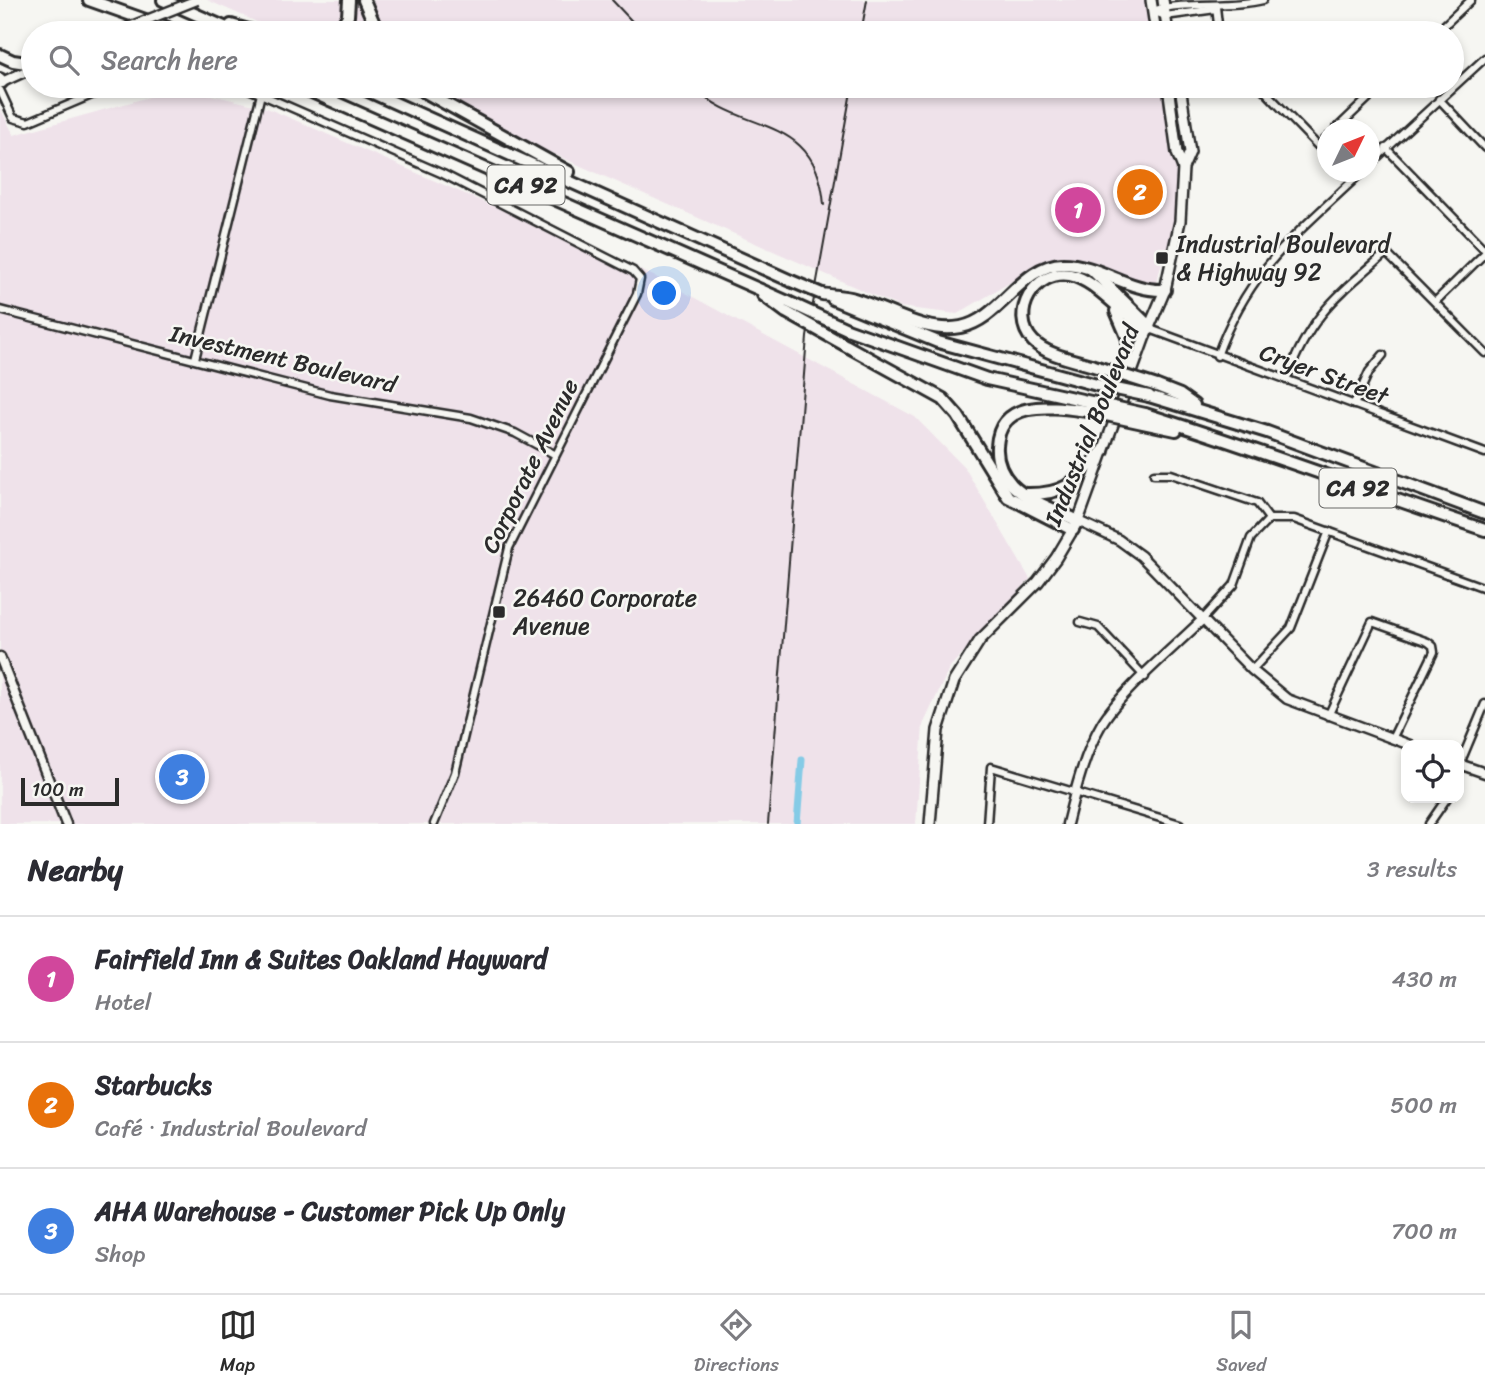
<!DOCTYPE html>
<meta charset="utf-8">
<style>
:root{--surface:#fff;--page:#f2f2f3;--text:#2b2b33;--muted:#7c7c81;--line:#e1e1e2;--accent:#2b2b2b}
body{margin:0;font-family:Sriracha,sans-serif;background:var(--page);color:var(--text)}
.controls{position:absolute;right:21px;bottom:21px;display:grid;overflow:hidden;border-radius:14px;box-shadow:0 4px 10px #0003}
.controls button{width:63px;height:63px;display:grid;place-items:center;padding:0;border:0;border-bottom:2px solid var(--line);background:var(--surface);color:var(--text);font:35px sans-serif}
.compass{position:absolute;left:1317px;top:119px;width:63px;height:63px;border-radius:50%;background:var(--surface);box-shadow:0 4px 10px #0003;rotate:47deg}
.scale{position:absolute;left:21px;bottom:18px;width:98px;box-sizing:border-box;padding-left:7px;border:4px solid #2b2b2b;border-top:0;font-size:19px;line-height:24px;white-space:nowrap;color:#2b2b2b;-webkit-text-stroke:5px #f6f6f2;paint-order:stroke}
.you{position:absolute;left:665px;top:294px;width:24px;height:24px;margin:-18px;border:5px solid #fff;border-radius:50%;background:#1a73e8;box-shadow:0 0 0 10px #1a73e833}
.badge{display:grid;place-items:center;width:46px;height:46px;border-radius:50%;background:var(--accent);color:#fff;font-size:23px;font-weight:700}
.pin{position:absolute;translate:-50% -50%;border:4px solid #fff;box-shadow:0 2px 7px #0006}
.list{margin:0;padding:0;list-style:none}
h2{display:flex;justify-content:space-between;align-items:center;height:91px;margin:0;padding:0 28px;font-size:30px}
h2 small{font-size:23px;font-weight:400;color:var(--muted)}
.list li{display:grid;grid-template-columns:46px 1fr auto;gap:21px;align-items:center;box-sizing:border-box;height:126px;padding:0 28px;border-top:2px solid var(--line)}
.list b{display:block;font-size:26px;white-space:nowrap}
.list p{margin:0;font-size:23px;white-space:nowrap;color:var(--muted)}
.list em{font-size:23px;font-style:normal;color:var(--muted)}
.icon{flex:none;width:38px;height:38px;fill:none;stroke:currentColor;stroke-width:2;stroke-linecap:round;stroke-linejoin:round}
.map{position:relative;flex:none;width:1485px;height:824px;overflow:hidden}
.search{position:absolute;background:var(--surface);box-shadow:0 4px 10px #0003;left:21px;right:21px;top:21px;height:77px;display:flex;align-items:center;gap:18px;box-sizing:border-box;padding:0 24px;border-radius:38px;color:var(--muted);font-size:26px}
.sheet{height:469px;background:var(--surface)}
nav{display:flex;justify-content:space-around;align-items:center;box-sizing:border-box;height:98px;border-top:2px solid var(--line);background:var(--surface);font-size:19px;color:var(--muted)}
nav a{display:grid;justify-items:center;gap:4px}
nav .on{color:var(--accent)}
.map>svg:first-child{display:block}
.built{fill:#efe2ea}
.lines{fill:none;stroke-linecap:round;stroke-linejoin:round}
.canal{stroke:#85cbe6;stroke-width:7}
.minor-casing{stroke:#2b2b2b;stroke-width:11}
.tertiary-casing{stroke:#2b2b2b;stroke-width:13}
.secondary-casing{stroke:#2b2b2b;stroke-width:14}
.motorway-casing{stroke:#2b2b2b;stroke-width:16}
.minor{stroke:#f6f6f2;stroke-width:6}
.tertiary{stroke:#f6f6f2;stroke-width:8}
.secondary{stroke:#f6f6f2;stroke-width:9}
.motorway{stroke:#f6f6f2;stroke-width:10}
.rail{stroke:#2b2b2b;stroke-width:2}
.tertiary-bridge-casing{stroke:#2b2b2b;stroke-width:13;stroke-linecap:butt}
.motorway-bridge-casing{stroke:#2b2b2b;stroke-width:16;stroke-linecap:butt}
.tertiary-bridge{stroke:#f6f6f2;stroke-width:8}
.motorway-bridge{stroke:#f6f6f2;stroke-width:10}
.poi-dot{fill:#2b2b2b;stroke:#f6f6f2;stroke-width:2.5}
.labels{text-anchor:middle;stroke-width:5;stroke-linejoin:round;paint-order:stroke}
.shield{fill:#f6f6f2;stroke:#686867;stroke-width:2}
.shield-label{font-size:23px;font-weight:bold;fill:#2b2b2b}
.poi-label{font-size:24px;fill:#2b2b2b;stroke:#f6f6f2;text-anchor:start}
.street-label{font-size:24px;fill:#2b2b2b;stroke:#f6f6f2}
</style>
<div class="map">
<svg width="1485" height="824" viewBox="0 0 1485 824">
<rect width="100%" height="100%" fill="#f6f6f2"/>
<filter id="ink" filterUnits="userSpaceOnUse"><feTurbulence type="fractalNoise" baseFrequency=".0143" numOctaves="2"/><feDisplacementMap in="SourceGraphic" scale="14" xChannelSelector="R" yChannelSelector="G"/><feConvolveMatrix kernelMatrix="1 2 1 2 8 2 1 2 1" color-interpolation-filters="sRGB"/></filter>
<g filter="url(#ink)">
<g class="built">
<path d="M207 0H1168L1172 33H282Z"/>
<path d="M400 86H1177L1187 187 1155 285 1072 261 1036 267 957 314 900 307Z"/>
<path d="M181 88 267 108 656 277 915 417 965 468 1030 579 950 667 923 725 916 824H0V108L14 135Z"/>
</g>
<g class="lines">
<path class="canal" d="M797 824 802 760"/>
<g class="minor-casing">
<g id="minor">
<path d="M1216 7 1219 33"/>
<path d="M1152 11C1188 0 1226 9 1263 0"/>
<path d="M1152 11 1165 16 1216 9"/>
<path d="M1436 33 1471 0"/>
<path d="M242 86 443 174 633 271 640 279 637 294 509 548 455 773 434 824"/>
<path d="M1260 86 1318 146 1328 137"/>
<path d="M0 90 13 118 28 122 94 94 138 86"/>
<path d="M1439 99 1485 148"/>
<path d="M1335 130 1381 86"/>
<path d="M1386 148 1485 250"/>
<path d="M1370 164 1485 58"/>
<path d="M1435 302 1485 253"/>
<path d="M0 310 330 395 471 418 515 433 554 454"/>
<path d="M1150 329 1485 453"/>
<path d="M1217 356C1248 269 1298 233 1362 172"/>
<path d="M195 359 261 94"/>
<path d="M1286 380C1311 314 1335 298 1386 253L1485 353"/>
<path d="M1354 405 1369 372 1383 355"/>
<path d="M1154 474H1171L1257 503 1269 519"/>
<path d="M1269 519H1294L1485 588"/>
<path d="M1203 619 1234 585 1251 538 1269 519"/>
<path d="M1080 622 1098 627 1145 677"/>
<path d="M1252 670 1291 628 1329 531"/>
<path d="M1328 716 1372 622 1428 642 1433 646 1434 652 1392 739"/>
<path d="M1459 766 1485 704"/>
<path d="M987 824 991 767 1180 824"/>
<path d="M1429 824 1447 798"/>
</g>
</g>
<g class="tertiary-casing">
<g id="tertiary">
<path d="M0 83 33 68"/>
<path d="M1078 521 1119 540 1141 556 1252 670 1287 699 1410 745"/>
<path d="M0 657 66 824"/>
<path d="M1459 764 1485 773"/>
<path d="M1067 824C1075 791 1085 752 1102 723 1122 690 1175 647 1203 619"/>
</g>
</g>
<g class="secondary-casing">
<g id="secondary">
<path d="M1151 0 1156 33"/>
<path d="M1163 0 1168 33"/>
<path d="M1168 86 1177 153 1183 168"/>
<path d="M930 824 938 730 954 681 980 640 1038 582 1056 558 1078 521 1144 339 1165 290 1180 221 1183 168 1190 152 1180 86"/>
</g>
</g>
<g class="motorway-casing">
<g id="motorway">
<path d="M89 0 168 28"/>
<path d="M163 0 238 33"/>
<path d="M364 0 378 33"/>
<path d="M231 25 259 33"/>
<path d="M337 33 348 16 349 0"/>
<path d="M0 55 13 61 33 64"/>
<path d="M0 79 2 82"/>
<path d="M298 86 788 302"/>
<path d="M357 86 791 281"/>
<path d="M414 86 569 172"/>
<path d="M1093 271 1149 326"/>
<path d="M822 294C833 296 844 296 854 299 888 309 924 334 961 327 1001 319 1021 265 1063 264 1099 264 1129 292 1165 290"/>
<path d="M763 295 786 312"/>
<path d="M833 299 938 342 1097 385"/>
<path d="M1116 311 1128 339V385"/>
<path d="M847 329 987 379 1091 402"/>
<path d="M845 345 943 399 958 416 1008 497 1073 530"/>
<path d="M1103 369C1082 361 1048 357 1033 341 1008 314 1035 269 1070 275 1097 280 1122 317 1150 329"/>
<path d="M1157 386 1180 395 1194 405"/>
<path d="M1149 396 1267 432 1485 513"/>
<path d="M1145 414C1260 450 1371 492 1485 530"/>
<path d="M1143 423 1176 430"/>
<path d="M1026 494C1068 495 1076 480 1103 451"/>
<path d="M1078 521C1057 510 1029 502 1012 485 1002 474 996 461 997 446 1000 397 1054 407 1088 411"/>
</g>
</g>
<use href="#minor" class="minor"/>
<use href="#tertiary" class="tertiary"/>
<use href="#secondary" class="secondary"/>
<use href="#motorway" class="motorway"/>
<g class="rail">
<path d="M612 0 643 33"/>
<path d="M861 33 867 0"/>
<path d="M693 86C740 136 817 111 824 205"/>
<path d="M768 824 807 337 852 86"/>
</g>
<g class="tertiary-bridge-casing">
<path id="tertiary-bridge" d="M114 33 197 0"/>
</g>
<g class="motorway-bridge-casing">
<g id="motorway-bridge">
<path d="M791 281 822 294"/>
<path d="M788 302 847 329"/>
<path d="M786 312 845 345"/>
<path d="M1103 369 1157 386"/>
<path d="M1097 385 1149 396"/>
<path d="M1091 402 1145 414"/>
<path d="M1088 411 1143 423"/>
</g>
</g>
<use href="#tertiary-bridge" class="tertiary-bridge"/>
<use href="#motorway-bridge" class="motorway-bridge"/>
</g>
</g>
<g class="poi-dot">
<rect x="1155" y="251" width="14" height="14" rx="3.5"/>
<rect x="492" y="605" width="14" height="14" rx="3.5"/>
</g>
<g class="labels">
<g class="shield">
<rect x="487.5" y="165.5" width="77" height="39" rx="5"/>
<rect x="1319.5" y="468.5" width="77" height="39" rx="5"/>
</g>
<g class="shield-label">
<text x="526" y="193">CA 92</text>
<text x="1358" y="496">CA 92</text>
</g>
<g class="poi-label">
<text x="1176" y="252">Industrial Boulevard<tspan x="1176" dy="28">&amp; Highway 92</tspan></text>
<text x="513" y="606">26460 Corporate<tspan x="513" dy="28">Avenue</tspan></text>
</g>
<g class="street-label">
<text transform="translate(283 359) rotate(13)" y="8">Investment Boulevard</text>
<text transform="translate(1324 374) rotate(20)" y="8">Cryer Street</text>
<text transform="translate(1092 425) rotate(-68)" y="8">Industrial Boulevard</text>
<text transform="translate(530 466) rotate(-64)" y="8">Corporate Avenue</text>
</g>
</g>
</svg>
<div class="controls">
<button><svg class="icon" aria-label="locate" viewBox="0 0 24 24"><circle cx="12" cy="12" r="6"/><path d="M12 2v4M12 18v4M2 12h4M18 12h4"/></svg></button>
</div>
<svg class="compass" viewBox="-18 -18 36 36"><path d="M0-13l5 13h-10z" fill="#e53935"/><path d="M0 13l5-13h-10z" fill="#7c7c81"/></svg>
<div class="scale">100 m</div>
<div class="you"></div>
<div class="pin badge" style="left:1078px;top:210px;background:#d1479c">1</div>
<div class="pin badge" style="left:1140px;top:192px;background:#e8710a">2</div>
<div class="pin badge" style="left:182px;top:777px;background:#3f7fe0">3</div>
<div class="search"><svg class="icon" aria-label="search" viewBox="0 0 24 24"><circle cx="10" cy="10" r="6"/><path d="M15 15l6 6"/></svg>Search here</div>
</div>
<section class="sheet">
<h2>Nearby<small>3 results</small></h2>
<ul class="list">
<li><span class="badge" style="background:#d1479c">1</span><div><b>Fairfield Inn &amp; Suites Oakland Hayward</b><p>Hotel</p></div><em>430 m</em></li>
<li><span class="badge" style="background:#e8710a">2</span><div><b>Starbucks</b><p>Café · Industrial Boulevard</p></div><em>500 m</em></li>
<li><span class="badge" style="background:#3f7fe0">3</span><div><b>AHA Warehouse - Customer Pick Up Only</b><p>Shop</p></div><em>700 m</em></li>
</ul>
</section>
<nav>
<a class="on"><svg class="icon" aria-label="map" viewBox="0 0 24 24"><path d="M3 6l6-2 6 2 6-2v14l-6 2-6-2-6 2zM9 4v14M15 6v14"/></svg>Map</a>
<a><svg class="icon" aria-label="directions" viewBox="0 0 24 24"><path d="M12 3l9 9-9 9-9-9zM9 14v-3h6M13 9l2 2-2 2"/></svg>Directions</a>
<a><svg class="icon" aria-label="saved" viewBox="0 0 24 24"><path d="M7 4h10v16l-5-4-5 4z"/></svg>Saved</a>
</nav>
